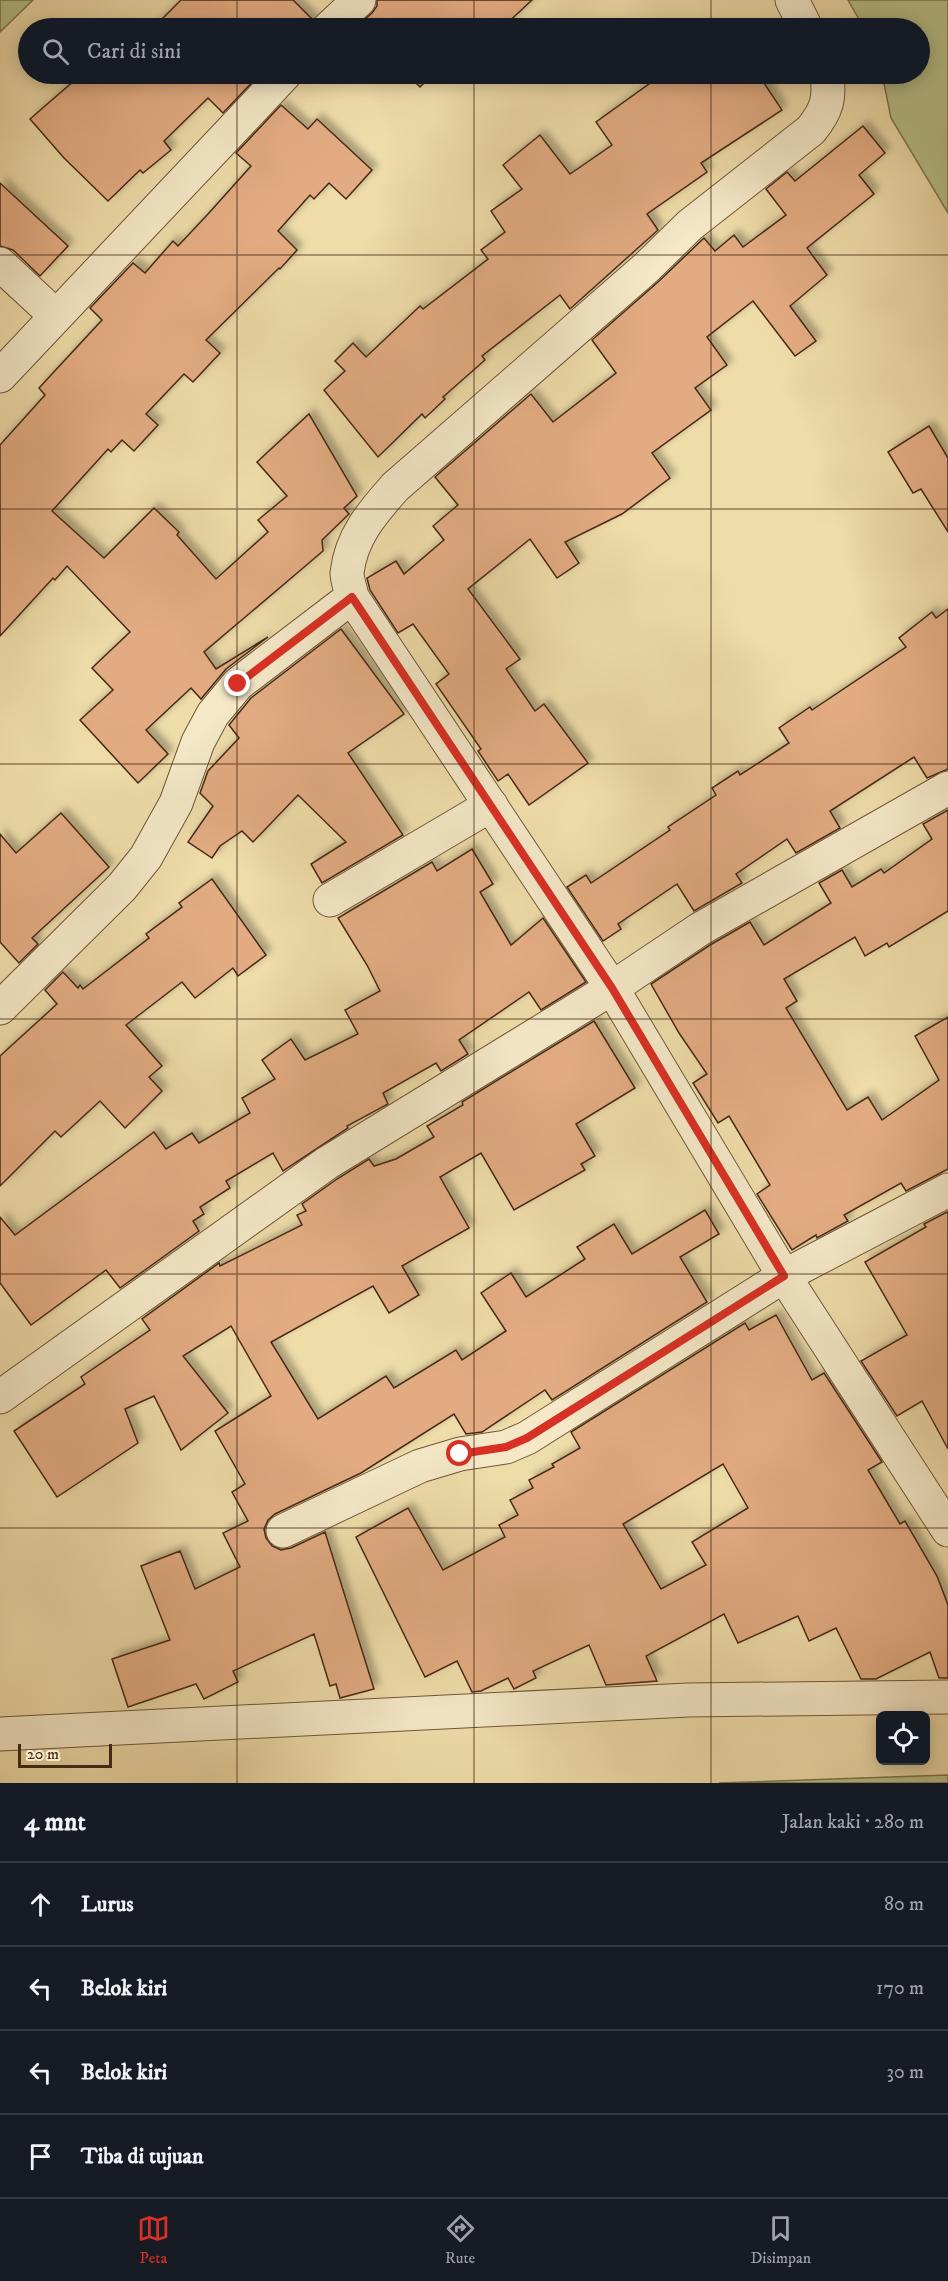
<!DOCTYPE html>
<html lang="id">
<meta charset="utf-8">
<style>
:root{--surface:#171b24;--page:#242831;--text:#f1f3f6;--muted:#9ea1a6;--line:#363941;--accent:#d93025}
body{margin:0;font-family:"IM FELL DW Pica",serif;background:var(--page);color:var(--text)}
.controls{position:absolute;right:18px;bottom:18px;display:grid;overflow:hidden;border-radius:9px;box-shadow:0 3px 15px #0003}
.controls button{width:54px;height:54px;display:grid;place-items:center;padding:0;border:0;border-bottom:2px solid var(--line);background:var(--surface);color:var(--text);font:30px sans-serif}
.scale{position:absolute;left:18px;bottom:15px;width:94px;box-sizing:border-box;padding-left:6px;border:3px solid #462a14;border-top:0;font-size:16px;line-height:21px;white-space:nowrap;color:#462a14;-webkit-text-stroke:4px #f4e8c7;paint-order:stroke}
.stop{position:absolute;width:18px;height:18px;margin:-14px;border:4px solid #d93025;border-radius:50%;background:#fff}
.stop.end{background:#d93025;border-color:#fff;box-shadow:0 2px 6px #0008}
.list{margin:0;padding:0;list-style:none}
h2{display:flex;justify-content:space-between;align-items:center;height:78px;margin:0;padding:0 24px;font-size:26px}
h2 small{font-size:20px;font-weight:400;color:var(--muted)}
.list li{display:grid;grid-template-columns:39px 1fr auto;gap:18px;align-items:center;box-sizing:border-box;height:84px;padding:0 24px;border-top:2px solid var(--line)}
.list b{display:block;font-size:22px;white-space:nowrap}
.list em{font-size:20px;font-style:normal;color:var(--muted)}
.icon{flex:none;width:33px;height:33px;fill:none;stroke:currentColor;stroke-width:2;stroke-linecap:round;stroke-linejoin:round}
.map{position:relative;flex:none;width:948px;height:1783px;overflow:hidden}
.search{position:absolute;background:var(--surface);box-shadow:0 3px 15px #0003;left:18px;right:18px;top:18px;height:66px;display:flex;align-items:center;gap:15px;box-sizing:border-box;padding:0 21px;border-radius:33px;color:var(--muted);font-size:22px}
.sheet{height:414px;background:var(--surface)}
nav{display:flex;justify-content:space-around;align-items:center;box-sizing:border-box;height:84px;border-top:2px solid var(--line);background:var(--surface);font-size:16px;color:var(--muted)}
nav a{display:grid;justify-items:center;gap:3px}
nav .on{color:var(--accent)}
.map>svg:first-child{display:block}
.green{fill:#b7c089;stroke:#7e754e;stroke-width:1.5}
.building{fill:#e2ab82;stroke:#462a14;stroke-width:1.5;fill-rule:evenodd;filter:url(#shadow)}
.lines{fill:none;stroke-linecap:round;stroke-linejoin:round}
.minor-casing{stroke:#705639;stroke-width:35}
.minor{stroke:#f4e8c7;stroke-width:33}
.route{stroke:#d93025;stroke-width:8}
.grid{fill:none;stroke:#462a14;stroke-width:1.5;stroke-opacity:0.55}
</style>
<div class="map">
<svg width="948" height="1783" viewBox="0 0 948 1783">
<defs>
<filter id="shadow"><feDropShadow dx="5.5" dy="-5.5" stdDeviation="3" flood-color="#0004"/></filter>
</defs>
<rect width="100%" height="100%" fill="#eedca9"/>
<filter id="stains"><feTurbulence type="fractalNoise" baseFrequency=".00333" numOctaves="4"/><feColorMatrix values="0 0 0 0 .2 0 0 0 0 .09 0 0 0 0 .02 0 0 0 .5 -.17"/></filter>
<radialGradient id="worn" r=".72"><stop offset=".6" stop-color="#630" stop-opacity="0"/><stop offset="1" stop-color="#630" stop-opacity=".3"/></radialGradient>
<g class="green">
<path d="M0 0H33L0 32Z"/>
<path d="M848 0H948V213L891 118 882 74H920V28H864Z"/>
<path d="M948 1775V1783H719Z"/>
</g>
<g class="building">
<path d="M181 0H293L313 20 311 28H153Z"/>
<path d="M377 0H532L502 28H371L363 21 372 13 377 6Z"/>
<path d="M82 74H260L223 113 208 98 164 141 171 150 143 173 140 170 108 201 64 158 30 119Z"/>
<path d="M407 74H433L420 87Z"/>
<path d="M663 74H758L782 110 701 163 707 172 647 214 658 230 570 309 560 295 482 356 485 360 443 397 445 399 425 418 422 414 378 457 324 390 345 371 335 361 353 343 366 357 420 306 423 309 488 259 481 250 505 232 491 211 522 189 503 165 540 135 570 174 612 145 596 122Z"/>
<path d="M281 105 308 129 317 119 372 170 346 199 329 183 314 199 310 195 278 231 297 250 280 269 279 268 206 340 220 353 193 382 184 374 146 414 158 425 134 451 122 440 111 452 108 449 52 511 104 558 154 508 179 532 177 535 216 579 268 532 258 520 287 496 257 462 309 414 357 496 344 508 349 514 322 540 323 551 204 652 216 669 268 637 226 669 201 699 191 688 146 730 168 754 138 783 80 720 113 690 92 668 130 632 67 566 55 580 53 578 0 636V445L45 395 39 388 102 320 90 308 133 263 145 273 173 241 178 246 208 214 251 166 236 153Z"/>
<path d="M863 126 885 153 859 175 874 194 807 248 827 275 790 306 816 341 795 356 753 301 707 337 727 365 695 388 711 410 652 453 670 478 622 514 565 542 579 563 557 578 530 539 468 589 520 659 506 669 535 711 544 704 588 763 529 805 508 774 498 781 478 751 481 749 436 684 449 674 413 624 398 633 370 590 367 578 396 561 404 574 444 540 433 526 458 505 435 477 531 394 553 422 616 373 592 340 658 282 704 238 715 251 734 235 743 247 786 215 766 189 787 172 795 181Z"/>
<path d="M0 183 68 246 40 276 13 250 0 246Z"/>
<path d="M929 426 948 458V532L921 489 913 493 888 452Z"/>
<path d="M948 609V769L927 778 914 757 830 811 840 828 796 853 787 839 736 874 742 883 694 911 677 884 618 924 621 929 603 941 567 887 586 875 591 883 670 830 668 827 716 795 712 788 738 771 740 775 789 743 779 728 810 707 812 710 906 647 899 638 932 612 936 618Z"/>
<path d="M341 629 404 714 348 753 403 835 322 883 311 864 346 842 298 795 253 842 242 831 220 846 212 858 188 842 213 806 200 793 208 771 239 738 229 725 251 698Z"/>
<path d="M948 810V911L889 947 887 943 865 956 855 937 784 979 797 1001 786 1008 847 1110 868 1097 882 1120 939 1080 915 1036 948 1017V1169L906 1191 901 1183 844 1215 848 1221 817 1238 816 1235 792 1250 757 1194 770 1185 729 1116 718 1123 693 1083 707 1074 679 1033 651 984 710 945 750 922 764 945 831 903 819 883 842 870 852 887 881 869 884 873 932 839 923 824Z"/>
<path d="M61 813 109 867 32 938 38 944 19 963 0 942V834L16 853Z"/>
<path d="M472 849 493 884 480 892 511 945 543 918 586 982 541 1010 529 992 459 1040 468 1054 441 1071 436 1063 383 1093 388 1104 347 1126 348 1128 283 1171 273 1153 226 1181 230 1188 200 1207 204 1214 193 1221 199 1231 120 1288 106 1270 31 1325 0 1283V1217L15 1235 154 1132 166 1149 192 1133 199 1143 250 1113 242 1098 275 1079 262 1060 291 1039 305 1060 358 1034 345 1010 380 991 367 965 338 918 432 862 437 871Z"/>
<path d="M212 879 266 955 238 976 233 968 195 998 182 982 126 1025 162 1066 149 1077 162 1091 125 1128 100 1101 61 1137 55 1131 0 1186V1056L57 1004 45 990 63 972 78 988 80 985 83 989 149 938 146 934 182 907 179 903Z"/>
<path d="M594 1021 635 1088 576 1124 595 1156 581 1164 585 1170 514 1210 481 1153 440 1177 469 1228 402 1266 419 1295 389 1313 373 1286 271 1342 318 1419 386 1376 394 1388 456 1350 462 1360 506 1331 481 1293 511 1273 526 1297 585 1259 577 1247 614 1224 632 1254 705 1210 719 1234 680 1257 707 1302 552 1400 545 1390 482 1432 466 1434 454 1414 361 1473 275 1514 268 1520 264 1529 266 1538 272 1546 281 1550 291 1548 325 1532 374 1689 340 1698 336 1684 330 1686 314 1634 233 1671 238 1682 204 1699 196 1684 128 1707 112 1659 170 1640 141 1566 180 1551 195 1589 240 1567 223 1533 248 1521 232 1492 245 1484 215 1431 271 1396 231 1326 183 1356 228 1413 181 1450 154 1396 125 1409 138 1443 57 1497 14 1431 85 1384 81 1377 150 1330 142 1319 219 1263 220 1266 302 1225 297 1215 306 1211 302 1204 337 1179 369 1159 374 1166 396 1159 434 1137 427 1126 463 1105 462 1102Z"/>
<path d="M947 1212 948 1214V1449L922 1401 897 1416 861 1361 907 1335 865 1262 926 1227 924 1224Z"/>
<path d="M776 1315 812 1380 824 1373 882 1462 868 1470 900 1524 905 1521 937 1576 948 1605V1678H939L930 1652 876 1679H861L836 1628 809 1641 798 1616 738 1643 724 1614 646 1656 657 1681 606 1685 589 1645 533 1671 536 1678 514 1689 508 1678 481 1691 472 1692 457 1661 425 1677 356 1537 408 1508 443 1570 505 1537 499 1525 518 1515 510 1500 533 1488 529 1480 554 1467 552 1464 580 1448 571 1432 745 1323 749 1330ZM723 1464 748 1508 692 1542 706 1565 661 1589 623 1524Z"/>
</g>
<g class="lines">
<g class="minor-casing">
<g id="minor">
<path d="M792 0 806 28"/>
<path d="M329 28 359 0"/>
<path d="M827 74C830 99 827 110 811 130L690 225 646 268 395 487C372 513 351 537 347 573 347 580 351 590 352 597L612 988 784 1276 948 1530"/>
<path d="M0 264 56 316"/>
<path d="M0 376 285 74"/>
<path d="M330 900 491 805"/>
<path d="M0 1008 122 887 146 857 176 803 198 742 213 714 238 684 352 597"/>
<path d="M0 1397 327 1163 612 988 700 929 948 788"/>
<path d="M283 1531 420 1466 460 1454 506 1447 527 1438 784 1276 948 1190"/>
<path d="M0 1734 688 1700 948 1697"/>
</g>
</g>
<use href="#minor" class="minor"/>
</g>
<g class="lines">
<path class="route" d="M238 684 352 597 612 988 784 1276 527 1438 506 1447 460 1454"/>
</g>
<path class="grid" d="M237 0V28M474 0V28M711 0V28M237 74V1783M474 74V1783M711 74V1783M0 255H948M0 509H948M0 764H948M0 1019H948M0 1274H948M0 1528H948"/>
<rect width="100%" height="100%" filter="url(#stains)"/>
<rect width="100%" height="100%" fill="url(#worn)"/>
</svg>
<div class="controls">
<button><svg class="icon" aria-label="locate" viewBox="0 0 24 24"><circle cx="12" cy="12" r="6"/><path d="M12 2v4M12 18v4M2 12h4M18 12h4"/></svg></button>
</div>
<div class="scale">20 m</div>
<div class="stop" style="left:460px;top:1454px"></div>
<div class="stop end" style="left:238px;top:684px"></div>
<div class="search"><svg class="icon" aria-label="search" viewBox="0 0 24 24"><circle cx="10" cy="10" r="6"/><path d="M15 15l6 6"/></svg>Cari di sini</div>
</div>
<section class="sheet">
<h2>4 mnt<small>Jalan kaki · 280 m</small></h2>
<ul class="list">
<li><svg class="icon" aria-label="ahead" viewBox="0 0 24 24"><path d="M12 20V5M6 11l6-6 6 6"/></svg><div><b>Lurus</b></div><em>80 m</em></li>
<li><svg class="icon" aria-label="left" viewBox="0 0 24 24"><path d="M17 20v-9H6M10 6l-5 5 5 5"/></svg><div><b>Belok kiri</b></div><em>170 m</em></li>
<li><svg class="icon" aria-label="left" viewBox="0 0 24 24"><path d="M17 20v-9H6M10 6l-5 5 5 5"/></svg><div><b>Belok kiri</b></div><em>30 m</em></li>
<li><svg class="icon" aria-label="arrive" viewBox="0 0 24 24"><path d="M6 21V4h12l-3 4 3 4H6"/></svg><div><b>Tiba di tujuan</b></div></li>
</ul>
</section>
<nav>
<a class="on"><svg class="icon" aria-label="map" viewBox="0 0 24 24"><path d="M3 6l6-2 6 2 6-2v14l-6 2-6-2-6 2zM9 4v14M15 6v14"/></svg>Peta</a>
<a><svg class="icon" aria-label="directions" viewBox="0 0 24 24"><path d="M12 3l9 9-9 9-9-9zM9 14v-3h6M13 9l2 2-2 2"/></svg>Rute</a>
<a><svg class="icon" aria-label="saved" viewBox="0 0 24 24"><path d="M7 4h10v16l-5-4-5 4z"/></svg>Disimpan</a>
</nav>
